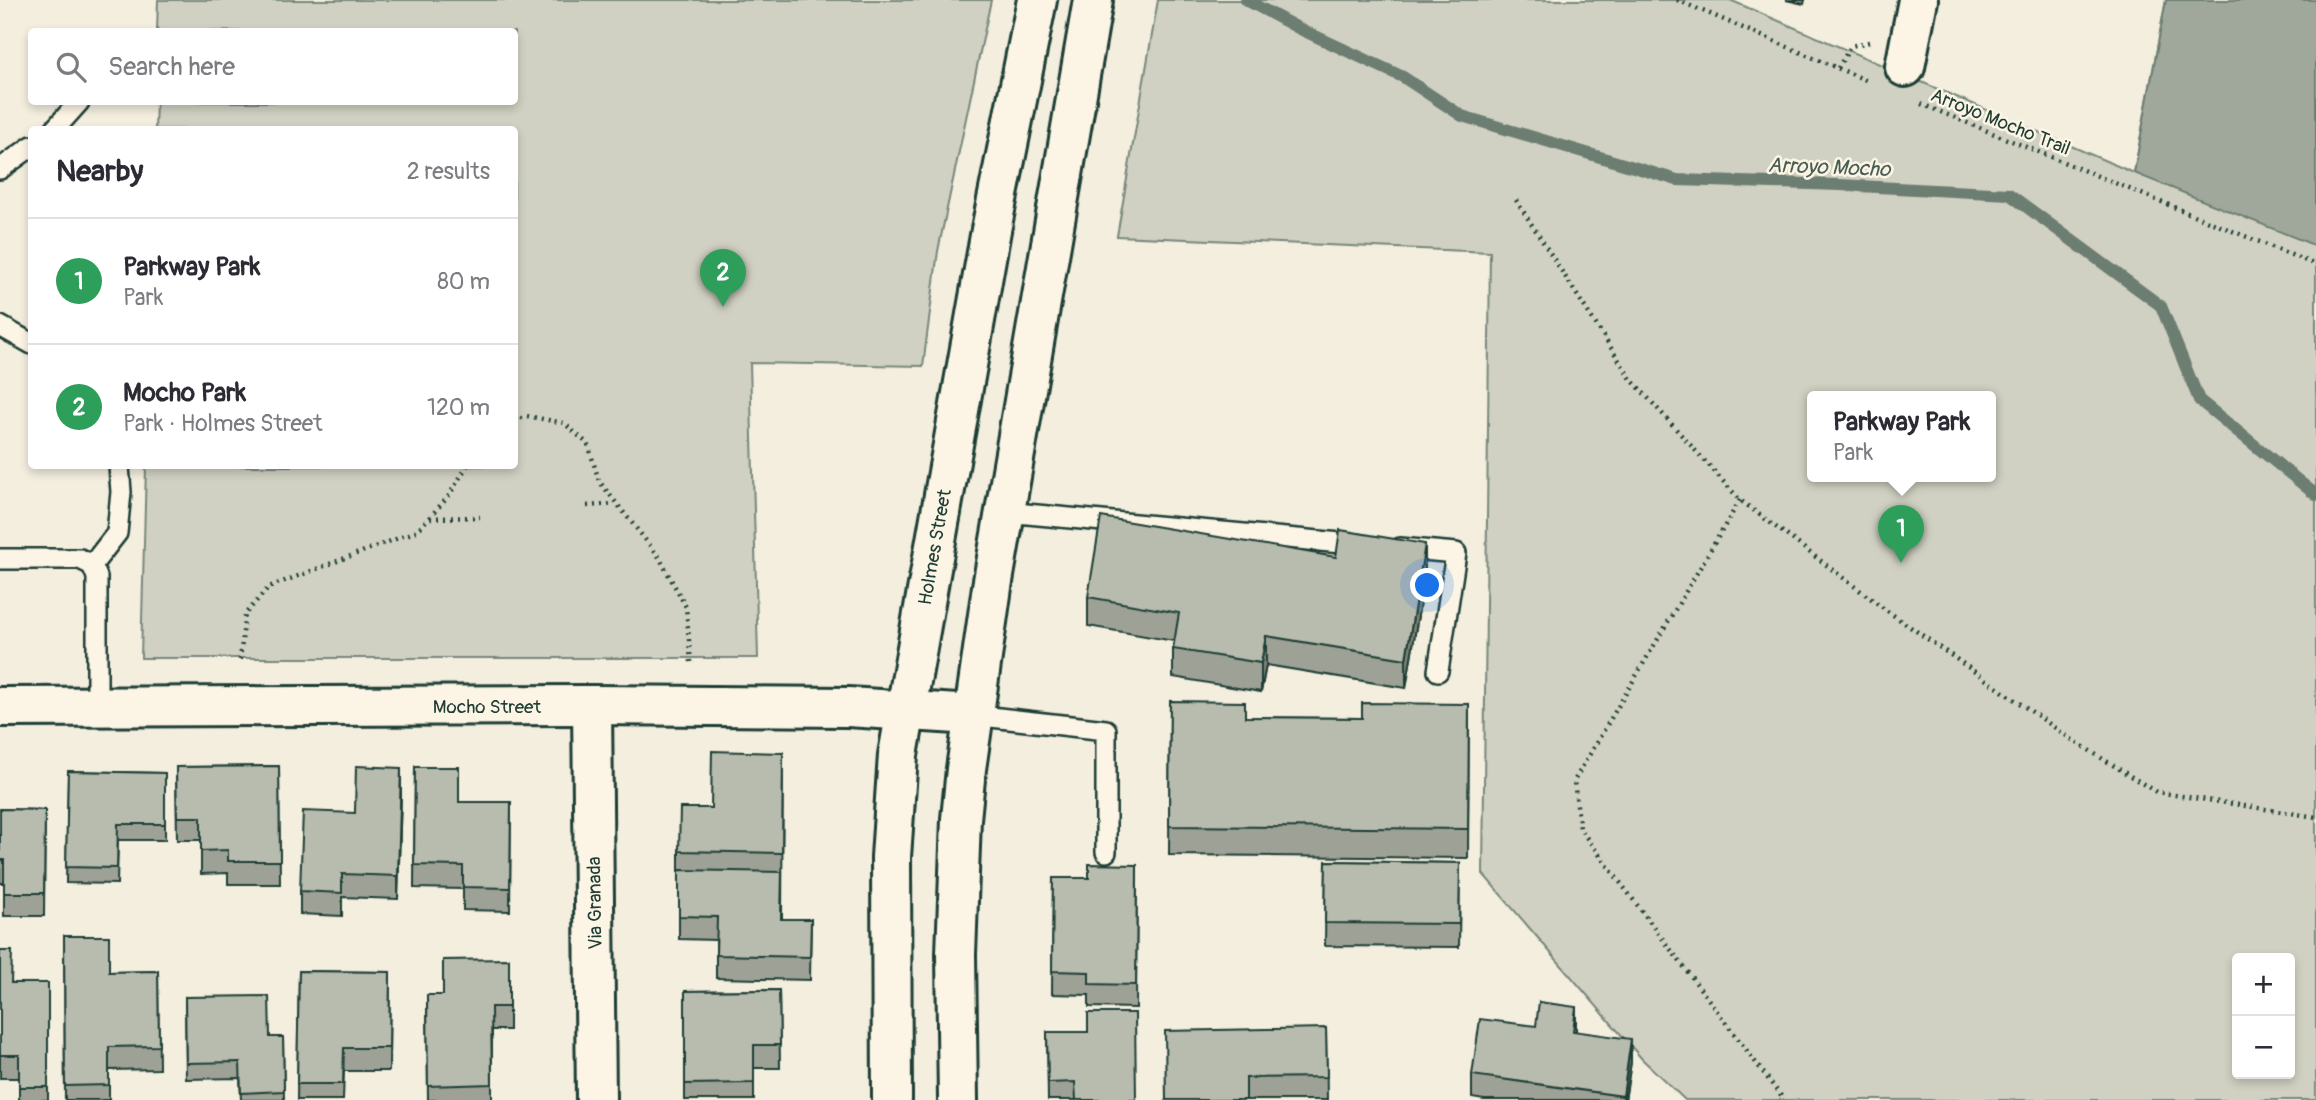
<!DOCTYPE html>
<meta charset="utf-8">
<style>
:root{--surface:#fff;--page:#f2f2f3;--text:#2b2b33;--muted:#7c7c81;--line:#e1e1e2;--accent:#1f6fb2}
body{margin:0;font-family:Pangolin,sans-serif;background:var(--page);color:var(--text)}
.controls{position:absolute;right:21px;bottom:21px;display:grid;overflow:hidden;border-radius:7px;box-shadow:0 4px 10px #0003}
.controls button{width:63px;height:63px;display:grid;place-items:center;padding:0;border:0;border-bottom:2px solid var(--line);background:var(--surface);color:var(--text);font:35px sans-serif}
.you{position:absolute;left:1428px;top:586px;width:24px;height:24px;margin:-18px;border:5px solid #fff;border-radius:50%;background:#1a73e8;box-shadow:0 0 0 10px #1a73e833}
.badge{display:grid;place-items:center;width:46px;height:46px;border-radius:50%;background:var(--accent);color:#fff;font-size:23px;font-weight:700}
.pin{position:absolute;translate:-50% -58px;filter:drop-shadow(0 2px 4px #0008)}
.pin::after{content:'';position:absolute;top:37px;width:24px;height:21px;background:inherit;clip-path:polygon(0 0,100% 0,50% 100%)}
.popup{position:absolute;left:1807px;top:391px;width:189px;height:91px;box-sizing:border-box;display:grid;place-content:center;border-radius:7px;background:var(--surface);filter:drop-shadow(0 2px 5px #0005);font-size:23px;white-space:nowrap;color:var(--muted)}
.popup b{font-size:26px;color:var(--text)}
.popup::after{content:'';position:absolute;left:50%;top:100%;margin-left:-14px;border:14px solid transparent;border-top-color:var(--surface)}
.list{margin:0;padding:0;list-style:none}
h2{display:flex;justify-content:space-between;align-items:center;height:91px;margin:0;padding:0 28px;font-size:30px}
h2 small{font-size:23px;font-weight:400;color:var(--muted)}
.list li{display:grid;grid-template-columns:46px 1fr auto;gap:21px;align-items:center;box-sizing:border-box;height:126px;padding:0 28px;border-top:2px solid var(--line)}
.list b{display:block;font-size:26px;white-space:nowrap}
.list p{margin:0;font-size:23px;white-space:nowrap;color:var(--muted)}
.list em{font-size:23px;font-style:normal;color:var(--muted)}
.icon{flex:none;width:38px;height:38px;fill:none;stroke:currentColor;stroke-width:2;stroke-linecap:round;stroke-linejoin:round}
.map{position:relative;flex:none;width:2316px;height:1100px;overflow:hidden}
.search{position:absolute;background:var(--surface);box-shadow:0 4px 10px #0003;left:28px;top:28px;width:490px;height:77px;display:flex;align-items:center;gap:18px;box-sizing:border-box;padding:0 24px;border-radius:7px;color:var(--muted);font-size:26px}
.panel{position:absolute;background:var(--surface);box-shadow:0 4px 10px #0003;left:28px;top:126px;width:490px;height:343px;border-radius:7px}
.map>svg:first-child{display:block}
.green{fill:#d0d1c2;stroke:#78877b;stroke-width:2;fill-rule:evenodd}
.water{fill:#a0a89b;stroke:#6c7d72;stroke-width:2}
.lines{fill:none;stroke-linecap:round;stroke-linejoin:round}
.stream{stroke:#6c7d72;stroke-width:12}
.lane-casing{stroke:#1f3d34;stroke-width:24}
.street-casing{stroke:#1f3d34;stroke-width:44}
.secondary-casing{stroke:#1f3d34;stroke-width:44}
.path{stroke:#1f3d34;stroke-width:4.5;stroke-dasharray:2 5;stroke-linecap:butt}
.lane{stroke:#fcf5e5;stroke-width:19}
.street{stroke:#fcf5e5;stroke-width:38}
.secondary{stroke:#fcf5e5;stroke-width:38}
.wall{fill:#9ea296;stroke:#1f3d34;stroke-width:2}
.shaded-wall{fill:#81847a;stroke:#1f3d34;stroke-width:2}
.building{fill:#b8bcae;stroke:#1f3d34;stroke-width:2}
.labels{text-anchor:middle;stroke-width:5;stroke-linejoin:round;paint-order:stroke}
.street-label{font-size:19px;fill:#1f3d34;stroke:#fcf5e5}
.water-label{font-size:21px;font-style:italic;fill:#465d53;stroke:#fcf5e5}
</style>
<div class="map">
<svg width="2316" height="1100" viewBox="0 0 2316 1100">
<rect width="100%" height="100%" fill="#f3eede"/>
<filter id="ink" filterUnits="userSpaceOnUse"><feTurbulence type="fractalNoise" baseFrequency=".0143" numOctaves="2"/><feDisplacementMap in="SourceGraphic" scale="14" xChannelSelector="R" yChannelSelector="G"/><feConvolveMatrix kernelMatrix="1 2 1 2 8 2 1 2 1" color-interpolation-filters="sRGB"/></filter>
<g filter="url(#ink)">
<g class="green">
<path d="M158 0H991L938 251 923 366 750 363 758 658H141L146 466H514V130L155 129 156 102H514V32L157 31Z"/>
<path d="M1158 0H1730L2134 173 2166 0H2316V1100H1685L1642 1059 1483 874 1490 252 1117 236ZM1812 397H1990V477H1812ZM2237 958H2290V1074H2237Z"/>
</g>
<path class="water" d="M2166 0H2316V246L2134 173Z"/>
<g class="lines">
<path class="stream" d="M1246 0 1298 28 1403 77 1462 116 1677 180 1840 185 2009 194 2161 306 2199 400 2316 495"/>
<g class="lane-casing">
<g id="lane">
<path d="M54 130 79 102"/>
<path d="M0 169 32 146"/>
<path d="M0 326 32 344"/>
<path d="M1005 512 1363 545"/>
<path d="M1400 548 1456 553 1438 671"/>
<path d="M0 559H80L92 565 97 577V707"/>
<path d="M92 565 117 533 121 492 119 466"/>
<path d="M973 715 1106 730V852"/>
</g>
</g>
<g class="street-casing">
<g id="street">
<path d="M1905 67 1918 0"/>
<path d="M592 705 596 1100"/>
<path d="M0 707 592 705 848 707 973 715"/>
</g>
</g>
<g class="secondary-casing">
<g id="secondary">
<path d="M892 1100 891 857 898 755 991 230 1037 0"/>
<path d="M958 1100 956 954 961 819 966 769 992 587 1093 0"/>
</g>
</g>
<g class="path">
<path d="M1677 0 1868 81"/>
<path d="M1838 68 1851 46 1869 42"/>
<path d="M1921 104 2316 265"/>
<path d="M1516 200 1631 379 1740 500 1886 610 2071 739 2156 792 2316 817"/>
<path d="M514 421 527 416 564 423 588 444 599 481 659 557 686 607 691 662"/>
<path d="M1740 500 1574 781 1580 829 1784 1100"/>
<path d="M587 506 614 504"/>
<path d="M430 518 480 517"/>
<path d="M240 660 245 614 269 587 417 531 448 497 467 466"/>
</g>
<use href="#lane" class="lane"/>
<use href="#street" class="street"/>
<use href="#secondary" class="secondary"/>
</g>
<g class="wall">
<path d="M1786 0H1805L1804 4Z"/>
<path d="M1425 573 1406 688 1266 665 1261 692 1173 677V649L1174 641 1088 626V597Z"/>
<path d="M1170 701 1245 717 1362 718 1469 704 1468 858 1169 855Z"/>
<path d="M783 753 782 919H811L810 980 716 978V940L679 939V851L711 808Z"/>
<path d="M279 766 280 884H228V873L201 874V840H177L176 767Z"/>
<path d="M415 767 459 802H511L510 911 463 910V889L414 888Z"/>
<path d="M68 771 165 773V840H118L117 884 66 883Z"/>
<path d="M401 791 398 899 342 897V916L300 914V891L355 813Z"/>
<path d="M0 809 45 810 44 916H4V883H0Z"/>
<path d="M1326 861 1460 863 1459 947 1325 946Z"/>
<path d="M1137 865 1136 1008 1089 1007V995L1052 994 1053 878H1089Z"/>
<path d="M64 936 109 972 158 971 159 1069 109 1070V1100H65Z"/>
<path d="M0 951 12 983H48V1100H19V1078H0Z"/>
<path d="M509 959V1030H492V1100H428L427 995H443Z"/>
<path d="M299 971 390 972 389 1071H344L343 1100H297Z"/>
<path d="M779 990 780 1068H754V1100H685V991Z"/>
<path d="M185 997 270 1037H283L284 1100H241L240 1078 186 1079Z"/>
<path d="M1326 1028 1327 1100H1166Z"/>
<path d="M1047 1032 1136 1100H1048Z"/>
<path d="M1576 1032 1631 1062 1625 1100H1484L1472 1098V1075Z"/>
</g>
<g class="shaded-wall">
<path d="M1425 544V573L1406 688V659Z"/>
<path d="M1266 636V665L1261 692V663Z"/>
<path d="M401 768V791L398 899V876Z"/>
<path d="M1576 1007V1030L1573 1054V1031Z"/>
<path d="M1631 1039V1062L1625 1100H1623Z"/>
</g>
<g class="building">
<path d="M1101 517 1336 557 1340 530 1425 544 1406 659 1266 636 1261 663 1173 649 1179 613 1088 597Z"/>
<path d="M1170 701 1245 702V717L1362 718V703L1469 704 1468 829 1169 826Z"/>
<path d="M712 751 783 753 782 853 679 851 680 808H711Z"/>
<path d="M279 766 280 861H228V850L201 851V817H177L176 767Z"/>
<path d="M356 766 401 768 398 876 342 874V893L300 891 303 811 355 813Z"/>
<path d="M415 767H459V802H511L510 888 463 887V866L414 865Z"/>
<path d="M68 771 165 773V824H118L117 868 66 867Z"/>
<path d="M0 809 45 810 44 893H4V860H0Z"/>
<path d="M1326 861 1460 863 1459 924 1325 923Z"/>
<path d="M1089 864 1137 865 1136 985 1089 984V972L1052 971 1053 878H1089Z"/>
<path d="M679 870 782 872 781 919H811L810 957 716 955 717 917 679 916Z"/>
<path d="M64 936H109V972L158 971 159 1046 109 1047V1085L65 1086Z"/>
<path d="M0 951H12L11 983H48V1087H19V1055H0Z"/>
<path d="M509 959V1007H491L492 1084 428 1086 427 995H443V960Z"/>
<path d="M299 971 390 972 389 1048H344L343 1084H297Z"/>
<path d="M779 990 780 1045H754V1083L685 1084V991Z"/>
<path d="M269 996 270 1037H283L284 1091 241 1093 240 1062 186 1063 185 997Z"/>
<path d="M1539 1002 1576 1007 1573 1031 1631 1039 1623 1096 1472 1075 1480 1019 1536 1026Z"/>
<path d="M1088 1013H1135L1136 1100H1076L1075 1082 1048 1083 1047 1032H1088Z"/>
<path d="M1326 1028 1327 1077 1246 1078V1100H1166L1165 1031Z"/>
</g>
</g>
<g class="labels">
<g class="street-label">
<text transform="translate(2001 121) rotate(22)" y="7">Arroyo Mocho Trail</text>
<text transform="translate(934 547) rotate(-80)" y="7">Holmes Street</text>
<text x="487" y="713">Mocho Street</text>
<text transform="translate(594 903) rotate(-91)" y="7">Via Granada</text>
</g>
<g class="water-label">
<text transform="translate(1829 167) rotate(2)" y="7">Arroyo Mocho</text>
</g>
</g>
</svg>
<div class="controls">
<button>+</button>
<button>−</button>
</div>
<div class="you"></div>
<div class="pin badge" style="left:1901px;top:563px;background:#2e9e5b">1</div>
<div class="popup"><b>Parkway Park</b>Park</div>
<div class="pin badge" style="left:723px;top:307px;background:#2e9e5b">2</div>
<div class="search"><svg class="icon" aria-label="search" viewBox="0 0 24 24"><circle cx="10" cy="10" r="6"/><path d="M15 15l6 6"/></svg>Search here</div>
<section class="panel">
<h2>Nearby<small>2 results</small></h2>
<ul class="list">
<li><span class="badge" style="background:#2e9e5b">1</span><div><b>Parkway Park</b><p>Park</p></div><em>80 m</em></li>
<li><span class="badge" style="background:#2e9e5b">2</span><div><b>Mocho Park</b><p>Park · Holmes Street</p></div><em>120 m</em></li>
</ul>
</section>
</div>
